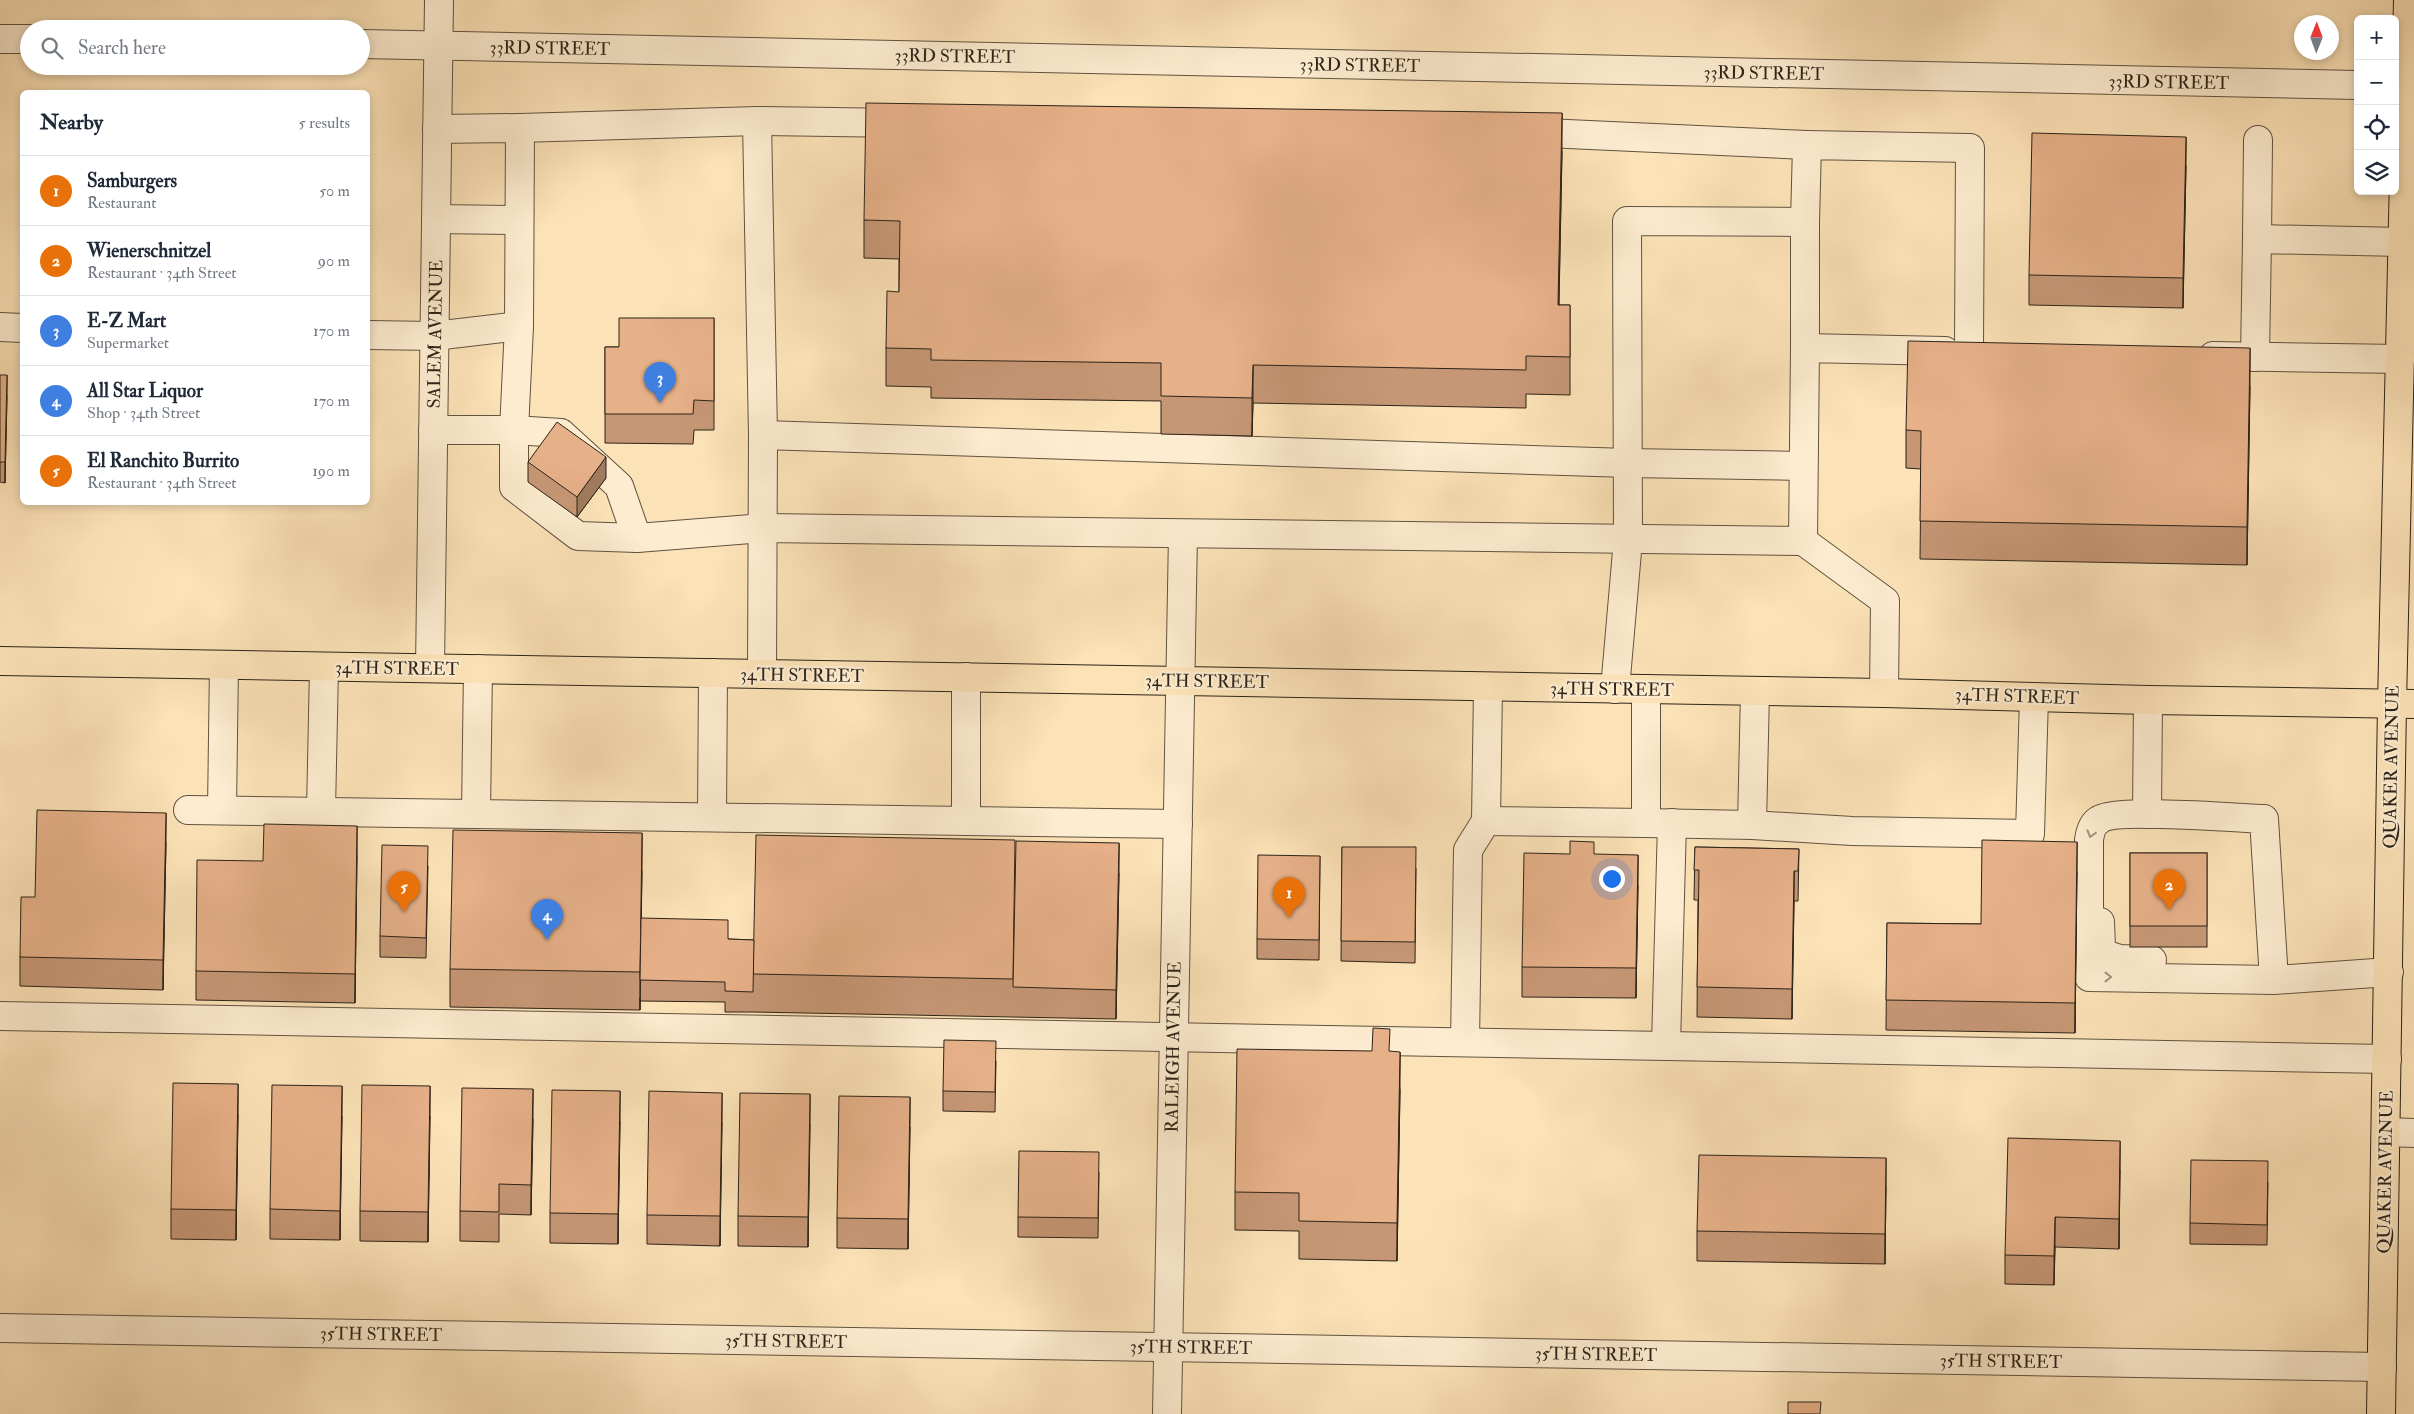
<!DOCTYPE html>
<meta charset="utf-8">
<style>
:root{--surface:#fff;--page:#f6f6f7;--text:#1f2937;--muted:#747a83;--line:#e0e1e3;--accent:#2563eb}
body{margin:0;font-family:"IM FELL Double Pica",serif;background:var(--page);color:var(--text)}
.controls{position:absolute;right:15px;top:15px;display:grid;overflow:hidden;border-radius:8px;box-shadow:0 2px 8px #0003}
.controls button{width:45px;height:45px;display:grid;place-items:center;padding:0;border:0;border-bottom:1px solid var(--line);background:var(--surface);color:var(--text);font:25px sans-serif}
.compass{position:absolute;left:2294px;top:15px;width:45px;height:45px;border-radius:50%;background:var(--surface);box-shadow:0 2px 8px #0003;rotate:1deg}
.you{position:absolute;left:1611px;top:878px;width:18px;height:18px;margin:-12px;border:4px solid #fff;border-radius:50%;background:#1a73e8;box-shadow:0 0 0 8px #1a73e833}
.badge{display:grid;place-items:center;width:32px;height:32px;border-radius:50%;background:var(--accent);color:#fff;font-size:16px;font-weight:700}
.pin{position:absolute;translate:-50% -41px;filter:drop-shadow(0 1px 2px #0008)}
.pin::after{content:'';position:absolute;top:26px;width:18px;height:15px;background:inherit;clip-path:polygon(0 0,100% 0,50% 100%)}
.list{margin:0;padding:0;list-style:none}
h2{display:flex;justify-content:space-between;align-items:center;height:65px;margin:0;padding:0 20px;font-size:21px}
h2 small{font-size:16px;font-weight:400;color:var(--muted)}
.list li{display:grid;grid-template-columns:32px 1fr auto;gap:15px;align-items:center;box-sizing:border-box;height:70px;padding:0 20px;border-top:1px solid var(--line)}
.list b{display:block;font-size:19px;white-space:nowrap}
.list p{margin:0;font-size:16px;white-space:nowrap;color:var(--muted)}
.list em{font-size:16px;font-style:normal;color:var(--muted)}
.icon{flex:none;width:28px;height:28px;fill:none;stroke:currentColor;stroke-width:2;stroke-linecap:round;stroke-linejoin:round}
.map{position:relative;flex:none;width:2414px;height:1414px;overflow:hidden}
.search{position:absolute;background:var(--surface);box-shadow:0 2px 8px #0003;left:20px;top:20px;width:350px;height:55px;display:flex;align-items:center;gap:12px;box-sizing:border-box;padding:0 18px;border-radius:28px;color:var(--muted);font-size:19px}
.panel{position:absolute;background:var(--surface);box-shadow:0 2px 8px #0003;left:20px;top:90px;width:350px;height:415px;border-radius:8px}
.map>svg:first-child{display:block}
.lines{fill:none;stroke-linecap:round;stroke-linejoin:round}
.minor-casing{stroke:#605340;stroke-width:30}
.major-casing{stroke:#2c2318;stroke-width:30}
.minor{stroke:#fdecd0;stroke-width:28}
.major{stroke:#fce2b7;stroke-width:28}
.wall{fill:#c69775;stroke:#2c2318}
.shaded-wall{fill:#a17b5f;stroke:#2c2318}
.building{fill:#e6b088;stroke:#2c2318}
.oneway{stroke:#9f927d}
.labels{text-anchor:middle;stroke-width:4.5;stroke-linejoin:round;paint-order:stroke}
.street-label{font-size:18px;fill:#2c2318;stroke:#fdecd0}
</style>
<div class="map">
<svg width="2414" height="1414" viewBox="0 0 2414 1414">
<rect width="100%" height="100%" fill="#fce2b7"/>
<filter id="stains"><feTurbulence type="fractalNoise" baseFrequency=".004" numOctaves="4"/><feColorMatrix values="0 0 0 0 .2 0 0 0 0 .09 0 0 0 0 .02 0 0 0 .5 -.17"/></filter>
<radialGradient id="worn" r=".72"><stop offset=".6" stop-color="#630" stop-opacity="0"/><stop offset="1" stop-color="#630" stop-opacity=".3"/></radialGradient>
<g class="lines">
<g class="minor-casing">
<g id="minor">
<path d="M0 39H29"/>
<path d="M361 44 2358 85"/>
<path d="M757 121 763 435"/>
<path d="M520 128 757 121 903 123"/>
<path d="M437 129 520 128 519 326 514 430V487L578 536 637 538 764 528 1803 541 1805 348 1945 351"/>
<path d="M1524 132 1807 145"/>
<path d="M436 219 519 220"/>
<path d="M2257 239 2258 140"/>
<path d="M0 327 22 328"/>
<path d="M368 335 434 336 519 326"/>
<path d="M1805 348V222"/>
<path d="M2213 356 2400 359"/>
<path d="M2255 357 2257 239 2403 242"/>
<path d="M433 430H514L561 433 619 486 637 538"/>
<path d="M1803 541 1885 601 1884 693"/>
<path d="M430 668 439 0"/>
<path d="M762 674 763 435 1628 463 1802 466"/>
<path d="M1615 689 1628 540 1627 221 1805 222 1807 145 1970 148 1969 351"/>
<path d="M188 810 1178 824"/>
<path d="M222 810 224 665"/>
<path d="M321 811 324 667"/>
<path d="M476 813 478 669"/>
<path d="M2147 814 2148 700"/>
<path d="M712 817 713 673"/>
<path d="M966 821V677"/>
<path d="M1486 821 1646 823V689"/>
<path d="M1646 823 1752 825 1755 691"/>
<path d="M1752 825 1852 831 2030 834 2034 697"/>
<path d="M2100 922 2101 948 2104 954 2120 959 2152 960"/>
<path d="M2274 980 2264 819C2238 818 2114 808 2099 820 2092 824 2090 833 2089 840V977L2274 980 2389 972"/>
<path d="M0 1016 2387 1059"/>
<path d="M1465 1042 1468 850 1486 821 1488 687"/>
<path d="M1666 1045 1672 823"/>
<path d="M2386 1132 2414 1133"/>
<path d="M0 1328 2382 1367"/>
<path d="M1167 1414 1183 534"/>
</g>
</g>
<g class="major-casing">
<g id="major">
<path d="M0 661 1884 693 2148 700 2414 704"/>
<path d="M2381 1414 2392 704 2408 0"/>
</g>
</g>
<use href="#minor" class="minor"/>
<use href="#major" class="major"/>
</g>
<g class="wall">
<path d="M1562 151 1559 305H1570V395L1526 394V408L1253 403 1252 436 1161 434V401L931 398V387L886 386V348L899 292V259L864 258V220Z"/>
<path d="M2186 166 2183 308 2029 305V275Z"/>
<path d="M714 318V430H694L693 444 605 443V347H619Z"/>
<path d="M0 375 7 396 5 483 0 482Z"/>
<path d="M2250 386 2247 565 1920 559 1921 469 1906 468V430Z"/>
<path d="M528 462 606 478 577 517 528 482Z"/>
<path d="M166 842 163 990 20 986V957L35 897Z"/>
<path d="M1342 847 1416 868 1415 963 1341 961Z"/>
<path d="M1695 847 1799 849 1798 901H1794L1792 1019 1697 1017 1698 900H1694Z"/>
<rect x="2130" y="853" width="77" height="94"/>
<path d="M1594 854 1638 885 1636 998 1522 997V967Z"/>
<path d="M357 855 355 1003 196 1000V971L263 861Z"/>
<path d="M1320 856 1319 960 1257 959V939Z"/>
<path d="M428 866 426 958 380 957V936Z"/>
<path d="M642 871 641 922 728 939 754 940 1015 874 1119 873 1116 1019 753 1012H725V1002L640 1001V998V1010L450 1007V969Z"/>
<path d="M2077 872 2075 1033 1886 1030 1887 923 1981 924Z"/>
<path d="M1390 1051 1400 1090 1397 1261 1299 1259V1231L1235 1230V1192Z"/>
<path d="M996 1061 995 1112 943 1111V1091Z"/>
<path d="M238 1114 236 1240 171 1239V1209Z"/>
<path d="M342 1116 340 1240 270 1239V1209Z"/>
<path d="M430 1116 428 1242 360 1241V1211Z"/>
<path d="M533 1119 531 1215 499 1214V1242L460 1241V1211Z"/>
<path d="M620 1121 618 1244 550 1243V1213Z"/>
<path d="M722 1122 720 1246 647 1244V1215Z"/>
<path d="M810 1124 808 1247 738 1246V1216Z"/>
<path d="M910 1127 908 1249 837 1248V1218Z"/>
<path d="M2120 1170 2119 1249 2055 1247 2054 1285 2005 1284V1255Z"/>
<path d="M1099 1172 1098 1238 1018 1237V1217Z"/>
<path d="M2268 1182 2267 1245 2190 1244V1223Z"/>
<path d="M1886 1187 1885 1264 1697 1261V1231Z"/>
</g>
<g class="shaded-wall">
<path d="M1562 113V151L1558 343V305Z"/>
<path d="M2186 137V166L2183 308V278Z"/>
<path d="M2250 348V386L2247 565V527Z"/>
<path d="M1253 365V403L1252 436V398Z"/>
<path d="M7 375V396L5 483V462Z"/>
<path d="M606 457V478L577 517V497Z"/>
<path d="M166 813V842L163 990V960Z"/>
<path d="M357 826V855L355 1003V974Z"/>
<path d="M642 833V871L640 1010V972Z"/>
<path d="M2077 842V872L2075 1033V1003Z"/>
<path d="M1119 843V873L1116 1019V990Z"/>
<path d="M1638 855V885L1636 998V968Z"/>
<path d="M1794 871V901L1792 1019V989Z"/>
<path d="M1400 1052V1090L1397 1261V1223Z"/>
<path d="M238 1084V1114L236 1240V1210Z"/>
<path d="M342 1086V1116L340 1240V1211Z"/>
<path d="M430 1086V1116L428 1242V1212Z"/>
<path d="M533 1089V1119L531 1215V1185Z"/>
<path d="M620 1091V1121L618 1244V1214Z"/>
<path d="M722 1093V1122L720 1246V1216Z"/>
<path d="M810 1094V1124L808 1247V1217Z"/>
<path d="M910 1097V1127L908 1249V1219Z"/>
<path d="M2120 1141V1170L2119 1249V1219Z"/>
<path d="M1886 1158V1187L1885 1264V1234Z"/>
<path d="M2055 1217V1247L2054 1285V1256Z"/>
</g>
<g class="building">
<path d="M866 103 1562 113 1558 305H1570V357L1526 356V370L1253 365 1252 398 1161 396V363L931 360V349L886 348 887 291 899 292 900 221 864 220Z"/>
<path d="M2032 133 2186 137 2183 278 2029 275Z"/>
<path d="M619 318H714V401L694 400 693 414H605V347H619Z"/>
<path d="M1908 341 2250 348 2247 527 1920 521 1921 431 1906 430Z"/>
<path d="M0 375H7L5 462H0Z"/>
<path d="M557 422 606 457 577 497 528 462Z"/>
<path d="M37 810 166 813 163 960 20 957 21 897H35Z"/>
<path d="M264 824 357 826 355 974 196 971 197 860 263 861Z"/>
<path d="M453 830 642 833 640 972 450 969Z"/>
<path d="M756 835 1015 840 1013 979 753 974Z"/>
<path d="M1982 840 2077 842 2075 1003 1886 1000 1887 923 1981 924Z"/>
<path d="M1016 841 1119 843 1116 990 1013 987Z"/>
<path d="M1570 841 1594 842V854L1638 855 1636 968 1522 967 1524 853 1570 854Z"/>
<path d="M382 845 428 846 426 938 380 936Z"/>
<path d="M1342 847H1416L1415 942 1341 941Z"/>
<path d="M1695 847 1799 849 1798 871H1794L1792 989 1697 987 1699 870H1694Z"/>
<rect x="2130" y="853" width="77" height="73"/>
<path d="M1258 855 1320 856 1319 940 1257 939Z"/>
<path d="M641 918 728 920V939L754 940 753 992 725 991V982L640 980Z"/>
<path d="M1373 1028 1390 1029 1389 1051 1400 1052 1397 1223 1299 1221V1193L1235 1192 1237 1049 1372 1051Z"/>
<path d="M944 1040 996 1041 995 1092 943 1091Z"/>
<path d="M173 1083 238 1084 236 1210 171 1209Z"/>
<path d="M272 1085 342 1086 340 1211 270 1209Z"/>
<path d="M362 1085 430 1086 428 1212 360 1211Z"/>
<path d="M462 1088 533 1089 531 1185 499 1184V1212L460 1211Z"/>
<path d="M552 1090 620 1091 618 1214 550 1213Z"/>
<path d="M649 1091 722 1093 720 1216 647 1215Z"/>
<path d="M740 1093 810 1094 808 1217 738 1216Z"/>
<path d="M839 1096 910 1097 908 1219 837 1218Z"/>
<path d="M2008 1138 2120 1141 2119 1219 2055 1217 2054 1256 2005 1255Z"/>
<path d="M1019 1151 1099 1152 1098 1218 1018 1217Z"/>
<path d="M1699 1155 1886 1158 1885 1234 1697 1231Z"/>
<path d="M2191 1160 2268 1161 2267 1225 2190 1223Z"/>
<path d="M1788 1402H1821L1820 1414H1788Z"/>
</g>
<defs><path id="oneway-chevron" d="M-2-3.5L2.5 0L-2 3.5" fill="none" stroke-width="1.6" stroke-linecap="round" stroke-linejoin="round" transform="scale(1.25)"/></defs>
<g class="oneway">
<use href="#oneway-chevron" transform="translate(2091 834) rotate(106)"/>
<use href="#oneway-chevron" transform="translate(2108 977)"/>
</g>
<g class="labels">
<g class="street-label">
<text transform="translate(550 48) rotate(1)" y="6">33RD STREET</text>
<text transform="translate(955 56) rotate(1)" y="6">33RD STREET</text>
<text transform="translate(1360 65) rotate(1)" y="6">33RD STREET</text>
<text transform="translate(1764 73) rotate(1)" y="6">33RD STREET</text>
<text transform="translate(2169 82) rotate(1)" y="6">33RD STREET</text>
<text transform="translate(435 334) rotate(-89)" y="6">SALEM AVENUE</text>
<text transform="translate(397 668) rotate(1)" y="6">34TH STREET</text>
<text transform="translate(802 675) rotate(1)" y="6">34TH STREET</text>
<text transform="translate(1207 681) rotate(1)" y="6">34TH STREET</text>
<text transform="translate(1612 689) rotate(1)" y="6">34TH STREET</text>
<text transform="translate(2017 696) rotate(2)" y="6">34TH STREET</text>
<text transform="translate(2391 767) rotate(-89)" y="6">QUAKER AVENUE</text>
<text transform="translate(1173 1047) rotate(-89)" y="6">RALEIGH AVENUE</text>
<text transform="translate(2385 1172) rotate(-89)" y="6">QUAKER AVENUE</text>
<text transform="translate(381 1334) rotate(1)" y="6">35TH STREET</text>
<text transform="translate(786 1341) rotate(1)" y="6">35TH STREET</text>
<text transform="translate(1191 1347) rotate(1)" y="6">35TH STREET</text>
<text transform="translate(1596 1354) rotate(1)" y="6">35TH STREET</text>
<text transform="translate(2001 1361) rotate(1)" y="6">35TH STREET</text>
</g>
</g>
<rect width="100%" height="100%" filter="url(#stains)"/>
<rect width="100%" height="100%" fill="url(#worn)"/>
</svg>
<div class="controls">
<button>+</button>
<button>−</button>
<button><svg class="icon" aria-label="locate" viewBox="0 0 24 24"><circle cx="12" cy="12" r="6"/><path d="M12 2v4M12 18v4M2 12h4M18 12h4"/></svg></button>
<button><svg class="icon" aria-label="layers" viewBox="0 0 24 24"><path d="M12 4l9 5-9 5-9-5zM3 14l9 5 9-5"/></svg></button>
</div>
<svg class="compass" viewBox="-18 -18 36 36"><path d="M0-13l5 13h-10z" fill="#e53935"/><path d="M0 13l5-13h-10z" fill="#747a83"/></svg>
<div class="you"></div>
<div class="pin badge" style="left:1289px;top:918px;background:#e8710a">1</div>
<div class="pin badge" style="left:2169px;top:910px;background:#e8710a">2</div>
<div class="pin badge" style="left:660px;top:403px;background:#3f7fe0">3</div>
<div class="pin badge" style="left:547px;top:940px;background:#3f7fe0">4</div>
<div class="pin badge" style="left:404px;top:912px;background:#e8710a">5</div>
<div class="search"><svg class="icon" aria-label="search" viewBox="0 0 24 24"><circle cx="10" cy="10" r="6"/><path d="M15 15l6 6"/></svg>Search here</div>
<section class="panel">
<h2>Nearby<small>5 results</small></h2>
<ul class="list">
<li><span class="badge" style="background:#e8710a">1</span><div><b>Samburgers</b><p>Restaurant</p></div><em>50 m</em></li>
<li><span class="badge" style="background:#e8710a">2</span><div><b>Wienerschnitzel</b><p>Restaurant · 34th Street</p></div><em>90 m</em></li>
<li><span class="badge" style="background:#3f7fe0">3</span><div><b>E-Z Mart</b><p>Supermarket</p></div><em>170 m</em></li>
<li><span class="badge" style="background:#3f7fe0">4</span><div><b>All Star Liquor</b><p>Shop · 34th Street</p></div><em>170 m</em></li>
<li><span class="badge" style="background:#e8710a">5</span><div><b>El Ranchito Burrito</b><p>Restaurant · 34th Street</p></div><em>190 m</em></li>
</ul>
</section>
</div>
